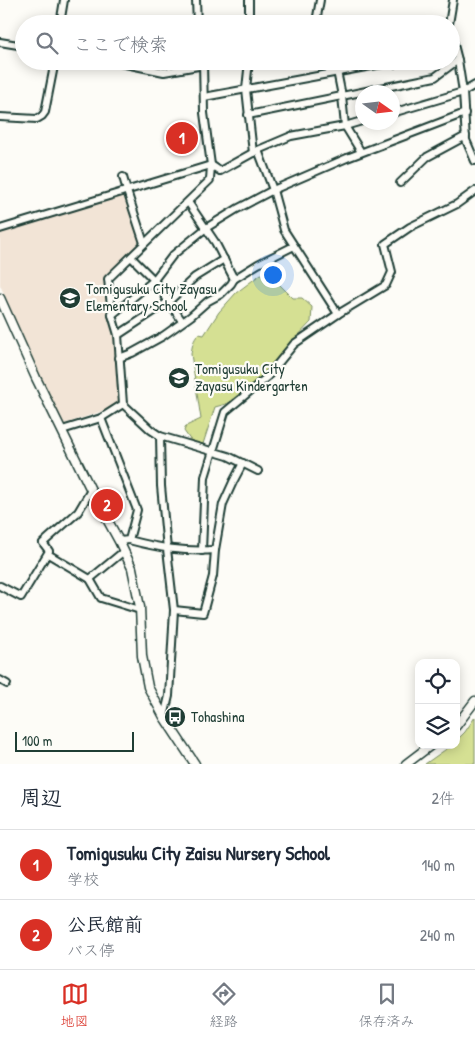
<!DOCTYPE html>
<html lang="ja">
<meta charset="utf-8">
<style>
:root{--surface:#fff;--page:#f2f2f3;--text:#1f2937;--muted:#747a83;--line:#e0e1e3;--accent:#d93025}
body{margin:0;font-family:"Patrick Hand","Klee One",sans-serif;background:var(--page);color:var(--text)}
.controls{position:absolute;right:15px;bottom:15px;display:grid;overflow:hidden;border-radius:10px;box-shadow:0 2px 12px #0003}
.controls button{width:45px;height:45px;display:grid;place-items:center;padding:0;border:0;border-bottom:1px solid var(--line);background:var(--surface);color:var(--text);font:25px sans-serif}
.compass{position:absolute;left:355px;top:85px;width:45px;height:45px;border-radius:50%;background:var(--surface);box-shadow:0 2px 12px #0003;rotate:104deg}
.scale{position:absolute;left:15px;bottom:12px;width:119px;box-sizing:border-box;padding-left:5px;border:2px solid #1f3d34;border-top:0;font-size:14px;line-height:18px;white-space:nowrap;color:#1f3d34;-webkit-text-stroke:4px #fdfcf7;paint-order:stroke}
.you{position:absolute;left:272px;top:274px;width:18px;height:18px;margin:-12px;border:4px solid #fff;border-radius:50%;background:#1a73e8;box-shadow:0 0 0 8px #1a73e833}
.badge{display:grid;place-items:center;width:32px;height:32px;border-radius:50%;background:var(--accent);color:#fff;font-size:16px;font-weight:700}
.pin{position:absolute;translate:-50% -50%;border:2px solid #fff;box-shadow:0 1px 5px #0006}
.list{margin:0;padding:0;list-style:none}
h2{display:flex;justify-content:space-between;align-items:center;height:65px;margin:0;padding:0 20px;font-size:21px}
h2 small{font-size:16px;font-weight:400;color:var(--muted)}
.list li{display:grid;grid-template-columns:32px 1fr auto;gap:15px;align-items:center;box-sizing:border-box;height:70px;padding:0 20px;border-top:1px solid var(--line)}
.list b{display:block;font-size:19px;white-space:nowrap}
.list p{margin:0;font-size:16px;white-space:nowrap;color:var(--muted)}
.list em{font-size:16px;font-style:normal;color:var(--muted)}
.icon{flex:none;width:28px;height:28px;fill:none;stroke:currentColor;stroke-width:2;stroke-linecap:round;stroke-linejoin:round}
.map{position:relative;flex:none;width:475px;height:764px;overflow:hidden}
.search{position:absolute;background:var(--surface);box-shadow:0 2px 12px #0003;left:15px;right:15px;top:15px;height:55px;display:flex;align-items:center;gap:12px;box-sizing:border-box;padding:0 18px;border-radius:28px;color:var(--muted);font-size:19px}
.sheet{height:205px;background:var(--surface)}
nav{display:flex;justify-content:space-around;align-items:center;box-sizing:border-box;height:70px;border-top:1px solid var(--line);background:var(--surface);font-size:14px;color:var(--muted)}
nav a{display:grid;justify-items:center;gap:2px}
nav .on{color:var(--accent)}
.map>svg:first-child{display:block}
.built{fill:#f2e4d6}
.green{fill:#d5e093;stroke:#7a8e64}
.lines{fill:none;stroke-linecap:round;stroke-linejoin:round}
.minor-casing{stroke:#1f3d34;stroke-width:10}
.tertiary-casing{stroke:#1f3d34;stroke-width:11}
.minor{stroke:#fdfcf7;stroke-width:6}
.tertiary{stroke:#fdfcf7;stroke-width:8}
.labels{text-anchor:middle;stroke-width:4.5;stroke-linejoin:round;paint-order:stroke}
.poi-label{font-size:15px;fill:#1f3d34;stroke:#fdfcf7;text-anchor:start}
</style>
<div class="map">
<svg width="475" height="764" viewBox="0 0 475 764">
<rect width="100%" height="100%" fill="#fdfcf7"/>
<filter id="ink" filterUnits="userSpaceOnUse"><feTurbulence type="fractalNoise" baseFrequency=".02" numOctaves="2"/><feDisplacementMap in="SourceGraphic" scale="10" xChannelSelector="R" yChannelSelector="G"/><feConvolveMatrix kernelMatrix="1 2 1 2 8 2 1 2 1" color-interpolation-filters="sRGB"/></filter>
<g filter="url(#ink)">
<path class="built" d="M125 193 142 243 105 278 114 339 121 398 119 402 114 407 62 425 0 285V233Z"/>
<g class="green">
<path d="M261 274 272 277 293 298H302L312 307 311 322 277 358 265 375 226 404 215 407 203 444 191 441 184 431 186 426 201 419 191 354C192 347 193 339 199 334L204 335 219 312 236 293Z"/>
<path d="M475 717V764H425L452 745H456V741L465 732Z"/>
</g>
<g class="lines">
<g class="minor-casing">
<g id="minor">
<path d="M196 0 197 24"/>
<path d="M249 0V19L326 23 327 24"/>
<path d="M316 22 320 0"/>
<path d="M60 24 64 0"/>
<path d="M449 24 453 0"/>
<path d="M451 33 458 60 463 92 466 140 475 161"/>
<path d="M0 42 24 46"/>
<path d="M111 61 164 72 204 65"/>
<path d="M203 61 204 113 211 165 210 180 108 279 112 315 118 335 123 404 151 430 160 436 228 456 258 471"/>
<path d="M249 61 246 89 253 153"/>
<path d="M335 61 342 96 345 126 361 152"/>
<path d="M204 97 382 64H394L401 61"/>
<path d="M392 113 463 92 475 85"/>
<path d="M248 115 435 77 458 60"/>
<path d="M0 117 37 119 42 116 45 112 55 61"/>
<path d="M258 150 273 190 284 230 338 314 386 285 392 272 385 244 410 227 457 204 475 191"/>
<path d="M123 177 127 191 144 243"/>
<path d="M400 183 427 157 466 136"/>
<path d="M188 202 215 242 234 279 258 264 294 246"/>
<path d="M0 229 211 165 220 171 258 150 291 136 345 126 362 121"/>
<path d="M131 257 154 280 182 321"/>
<path d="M112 315 154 280 173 255 206 228 237 209 273 190 347 158 465 113"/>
<path d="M118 335 168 302 195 277 224 259"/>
<path d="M119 358 132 353 163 336 191 316 208 301 221 294 231 284 234 279"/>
<path d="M101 418 137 510 129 540 119 541"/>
<path d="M62 430 101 418 123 404"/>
<path d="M160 436 161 486 167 549 174 610 169 696 164 717"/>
<path d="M129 540C159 548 184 552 215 550L213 576 203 613 174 610"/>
<path d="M215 550 223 504 233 482 243 463"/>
<path d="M202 551 205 477 225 412 267 377 294 344 338 314"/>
<path d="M48 554 90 579 101 598 140 610"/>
<path d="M90 579 124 551"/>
<path d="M0 586 21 597 49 551 43 543 78 512 91 490"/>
<path d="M0 680 7 684"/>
</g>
</g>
<g class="tertiary-casing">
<g id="tertiary">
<path d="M0 298 36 378 91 490 119 541 132 568 140 607 142 656 148 687 164 717 195 764"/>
<path d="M456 726 475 701"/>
<path d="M406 764 431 745"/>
</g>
</g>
<use href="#minor" class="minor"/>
<use href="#tertiary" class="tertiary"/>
</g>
</g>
<defs>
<g id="school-disc" transform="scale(1.125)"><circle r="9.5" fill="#1f3d34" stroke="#fdfcf7"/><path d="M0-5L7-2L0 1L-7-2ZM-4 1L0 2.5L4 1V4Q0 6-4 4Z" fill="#fff"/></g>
<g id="bus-disc" transform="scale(1.125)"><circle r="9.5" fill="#1f3d34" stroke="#fdfcf7"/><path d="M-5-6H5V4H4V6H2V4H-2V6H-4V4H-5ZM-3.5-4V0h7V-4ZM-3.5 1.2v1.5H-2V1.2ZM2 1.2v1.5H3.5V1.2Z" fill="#fff"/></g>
</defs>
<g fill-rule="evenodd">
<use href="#school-disc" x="70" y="298"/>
<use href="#school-disc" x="179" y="378"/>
<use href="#bus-disc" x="175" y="717"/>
</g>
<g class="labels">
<g class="poi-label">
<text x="86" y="294">Tomigusuku City Zayasu<tspan x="86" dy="17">Elementary School</tspan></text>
<text x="195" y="374">Tomigusuku City<tspan x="195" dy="17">Zayasu Kindergarten</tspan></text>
<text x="191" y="722">Tohashina</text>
</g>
</g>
</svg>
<div class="controls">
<button><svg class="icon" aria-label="locate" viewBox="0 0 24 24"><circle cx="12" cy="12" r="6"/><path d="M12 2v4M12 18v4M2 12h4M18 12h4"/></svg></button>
<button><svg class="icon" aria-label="layers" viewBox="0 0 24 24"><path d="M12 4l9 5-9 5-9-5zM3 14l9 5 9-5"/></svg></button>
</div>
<svg class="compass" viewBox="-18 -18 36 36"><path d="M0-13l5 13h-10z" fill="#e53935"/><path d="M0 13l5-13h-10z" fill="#747a83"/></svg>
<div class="scale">100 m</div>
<div class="you"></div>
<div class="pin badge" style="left:182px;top:138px">1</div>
<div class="pin badge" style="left:107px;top:505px">2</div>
<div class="search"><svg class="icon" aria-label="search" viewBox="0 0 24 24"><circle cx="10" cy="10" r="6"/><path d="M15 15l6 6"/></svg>ここで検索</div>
</div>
<section class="sheet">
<h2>周辺<small>2件</small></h2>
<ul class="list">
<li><span class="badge">1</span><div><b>Tomigusuku City Zaisu Nursery School</b><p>学校</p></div><em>140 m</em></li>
<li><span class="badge">2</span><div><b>公民館前</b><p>バス停</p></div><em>240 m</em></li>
</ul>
</section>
<nav>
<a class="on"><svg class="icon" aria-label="map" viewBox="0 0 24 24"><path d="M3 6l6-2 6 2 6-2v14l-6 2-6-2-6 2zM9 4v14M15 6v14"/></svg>地図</a>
<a><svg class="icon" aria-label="directions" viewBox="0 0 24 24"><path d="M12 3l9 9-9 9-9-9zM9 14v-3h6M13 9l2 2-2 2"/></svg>経路</a>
<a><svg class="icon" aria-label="saved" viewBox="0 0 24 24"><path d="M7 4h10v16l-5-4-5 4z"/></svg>保存済み</a>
</nav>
